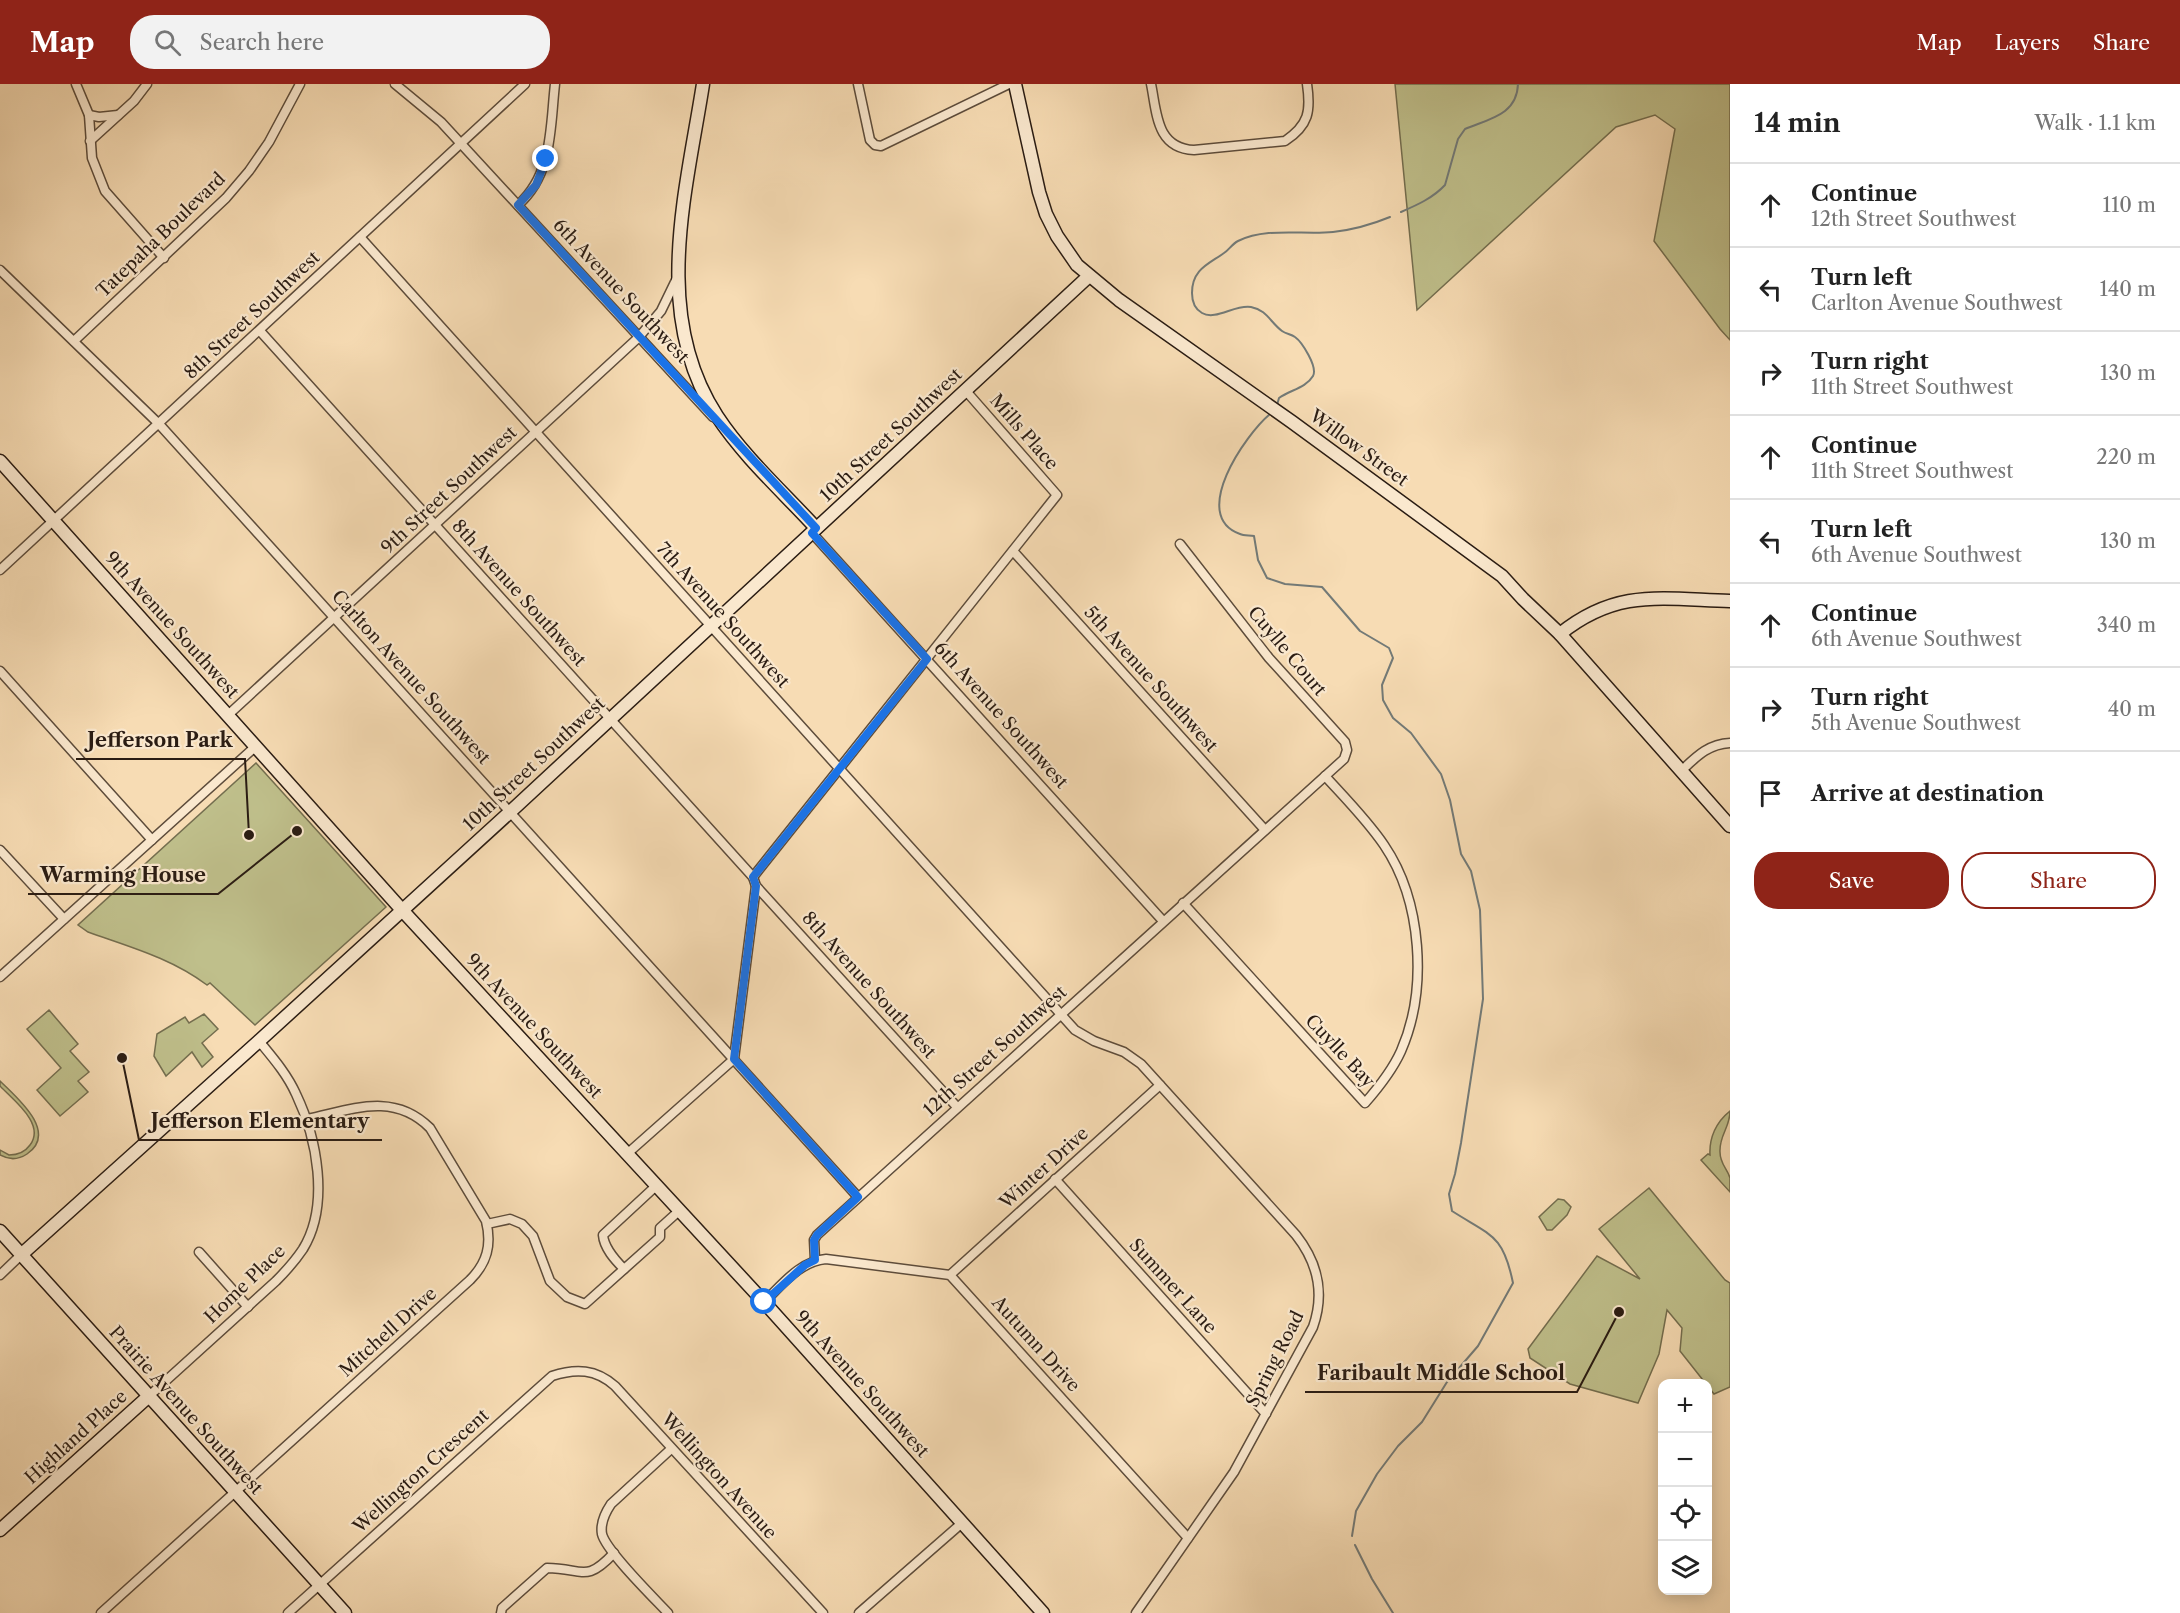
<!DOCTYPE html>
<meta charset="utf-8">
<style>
:root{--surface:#fff;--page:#f2f2f2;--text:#222;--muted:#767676;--line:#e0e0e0;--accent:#8f2418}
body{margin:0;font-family:"Libre Caslon Text",serif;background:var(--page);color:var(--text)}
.controls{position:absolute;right:18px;bottom:18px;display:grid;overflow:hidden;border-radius:12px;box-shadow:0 3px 15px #0003}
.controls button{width:54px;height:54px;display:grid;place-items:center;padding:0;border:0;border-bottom:2px solid var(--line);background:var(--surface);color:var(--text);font:30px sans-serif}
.stop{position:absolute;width:18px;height:18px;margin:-14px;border:4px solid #1a73e8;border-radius:50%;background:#fff}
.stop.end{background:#1a73e8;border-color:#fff;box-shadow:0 2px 6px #0008}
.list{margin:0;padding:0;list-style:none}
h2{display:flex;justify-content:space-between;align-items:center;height:78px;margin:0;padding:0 24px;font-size:26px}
h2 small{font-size:20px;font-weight:400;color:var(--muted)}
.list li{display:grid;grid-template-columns:39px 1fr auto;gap:18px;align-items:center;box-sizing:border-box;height:84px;padding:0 24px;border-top:2px solid var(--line)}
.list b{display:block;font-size:22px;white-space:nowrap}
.list p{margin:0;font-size:20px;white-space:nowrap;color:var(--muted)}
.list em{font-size:20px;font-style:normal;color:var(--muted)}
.actions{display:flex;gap:12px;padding:18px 24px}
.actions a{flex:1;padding:14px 0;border:2px solid var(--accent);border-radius:24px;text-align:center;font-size:21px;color:var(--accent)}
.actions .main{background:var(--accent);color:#fff}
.icon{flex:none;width:33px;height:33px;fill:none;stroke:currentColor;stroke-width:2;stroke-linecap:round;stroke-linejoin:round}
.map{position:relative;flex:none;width:1730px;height:1529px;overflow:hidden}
header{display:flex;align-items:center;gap:36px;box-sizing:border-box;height:84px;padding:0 30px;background:var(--accent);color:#fff}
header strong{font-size:28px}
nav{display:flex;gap:33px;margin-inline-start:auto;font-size:21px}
.search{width:420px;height:54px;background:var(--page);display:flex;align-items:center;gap:15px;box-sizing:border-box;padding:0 21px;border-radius:24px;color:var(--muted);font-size:22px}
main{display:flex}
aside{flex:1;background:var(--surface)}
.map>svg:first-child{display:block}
.green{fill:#bfbf8b;stroke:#746e4f;stroke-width:1.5}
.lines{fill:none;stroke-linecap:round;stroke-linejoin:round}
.stream{stroke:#737a77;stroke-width:2}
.street-casing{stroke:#5d4c3b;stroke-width:11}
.secondary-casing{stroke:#2a1c13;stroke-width:15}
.street{stroke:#fae8ce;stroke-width:8}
.secondary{stroke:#fae8ce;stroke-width:12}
.route{stroke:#1a73e8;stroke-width:8}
.labels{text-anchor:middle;stroke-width:4.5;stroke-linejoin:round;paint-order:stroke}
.street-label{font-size:18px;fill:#2a1c13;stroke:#fae8ce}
.leader{fill:none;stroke:#2a1c13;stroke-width:2}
.callout-dot{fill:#2a1c13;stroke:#fae8ce;stroke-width:2}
.callout-label{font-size:20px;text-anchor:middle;font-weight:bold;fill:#2a1c13;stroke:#fae8ce;stroke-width:4.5;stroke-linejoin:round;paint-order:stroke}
</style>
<header>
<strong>Map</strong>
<div class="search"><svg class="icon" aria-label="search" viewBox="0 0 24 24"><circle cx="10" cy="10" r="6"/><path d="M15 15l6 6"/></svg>Search here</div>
<nav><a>Map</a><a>Layers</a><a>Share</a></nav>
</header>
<main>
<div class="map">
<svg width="1730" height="1529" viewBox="0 0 1730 1529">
<rect width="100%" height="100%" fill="#f7dcb4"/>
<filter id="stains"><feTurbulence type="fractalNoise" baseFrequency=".00333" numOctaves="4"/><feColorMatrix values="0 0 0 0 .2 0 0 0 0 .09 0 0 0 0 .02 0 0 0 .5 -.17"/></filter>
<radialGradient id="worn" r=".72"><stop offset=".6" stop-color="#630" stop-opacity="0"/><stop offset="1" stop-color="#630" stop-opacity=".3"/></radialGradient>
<g class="green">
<path d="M1395 0H1730V256L1720 245 1654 157 1675 45 1655 31 1616 43 1417 226Z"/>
<path d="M256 679 386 823 255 941 210 899 207 901C171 874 130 863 88 848L78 841Z"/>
<path d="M49 926 78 960 70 967 89 988 78 997 88 1008 60 1032 37 1006 61 984 27 945Z"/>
<path d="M204 930 218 945 202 959 213 973 202 983 192 968 166 992 154 972 157 950 185 933 189 939Z"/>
<path d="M0 997C16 1013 59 1048 27 1070 18 1076 9 1076 0 1071V1066L9 1071C17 1071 25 1068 30 1061 46 1040 13 1016 0 1002Z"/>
<path d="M1730 1027C1730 1044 1719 1051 1720 1068 1720 1080 1727 1084 1730 1094 1730 1098 1730 1104 1730 1108L1701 1076 1708 1070 1710 1071C1709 1054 1716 1038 1730 1027Z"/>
<path d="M1649 1104 1725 1196 1730 1199V1303L1714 1310 1680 1267 1682 1244 1667 1226 1659 1270 1638 1319 1570 1300 1530 1274 1528 1265 1597 1172 1640 1195 1599 1145Z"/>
<path d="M1558 1115 1564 1116 1571 1123 1567 1131 1552 1146H1547L1539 1133Z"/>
</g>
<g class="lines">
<g class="stream">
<path d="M1401 128C1417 121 1433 114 1445 101L1458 55 1465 45C1489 35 1517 31 1518 0"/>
<path d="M1277 321 1279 314C1290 306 1306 304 1313 292 1318 283 1302 258 1295 253 1291 250 1286 250 1282 247 1270 238 1267 226 1251 223 1235 220 1216 237 1202 229 1195 225 1192 217 1192 209 1192 185 1209 180 1224 169 1229 166 1232 160 1238 157 1267 143 1302 151 1333 148 1351 146 1373 140 1390 133"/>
<path d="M1270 330C1245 351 1189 432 1240 450 1244 452 1250 451 1254 452L1258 476 1267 494 1285 500 1322 503 1360 547 1389 564 1393 574 1382 601 1383 616 1393 634 1411 649 1441 690 1450 716 1461 770 1471 787 1480 826 1483 915 1461 1059 1455 1090 1449 1110 1452 1127C1491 1152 1503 1150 1513 1199L1478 1262 1447 1298 1422 1338 1398 1362 1377 1390 1356 1427 1352 1452"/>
<path d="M1355 1461 1372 1495 1393 1529"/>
</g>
<g class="street-casing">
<g id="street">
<path d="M76 0 89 31 92 74 105 107 164 174"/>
<path d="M395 0 441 38 713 333"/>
<path d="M858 0 870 56 875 61 881 62 1009 0"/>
<path d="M1151 0C1157 29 1156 64 1194 66L1285 57C1309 41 1311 27 1307 0"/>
<path d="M89 31 99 33 118 31"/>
<path d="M90 57 134 17 147 0"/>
<path d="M518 121C553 90 550 44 555 0"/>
<path d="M360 153 1075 946 1094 957 1124 968 1141 980 1296 1151C1318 1179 1325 1209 1313 1243L1234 1388 1136 1529"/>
<path d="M0 186 159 340 858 1113"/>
<path d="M260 247 753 793 756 802 957 1023"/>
<path d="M74 257 226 114 249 87 269 58 300 0"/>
<path d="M812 449 1163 837"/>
<path d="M1013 467 1265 746"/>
<path d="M0 486 525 0"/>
<path d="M0 587 152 756"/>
<path d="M228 631 639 253 661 227 677 194"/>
<path d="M1681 687C1696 673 1708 660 1730 659"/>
<path d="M0 766 64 835"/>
<path d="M753 793 1057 411 966 307"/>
<path d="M1183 819 1365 1019C1379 1003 1392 987 1401 967 1428 905 1422 817 1384 761 1367 736 1345 714 1325 692"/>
<path d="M0 893 256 662"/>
<path d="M628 1069 734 975 756 802"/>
<path d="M1055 1095 1266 1330"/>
<path d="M487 1140 510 1135 522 1140 533 1152 550 1197 567 1213 585 1220 660 1153V1144L680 1126"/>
<path d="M199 1168 248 1223"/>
<path d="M815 1176 814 1156 817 1151 1344 675 1347 666 1345 658 1269 574 1180 460"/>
<path d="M624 1185C615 1176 604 1164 603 1151L657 1101"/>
<path d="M0 1191 22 1170"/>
<path d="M950 1191 1160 1001"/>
<path d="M764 1218C782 1201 800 1177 826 1175L950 1191 1188 1454"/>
<path d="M149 1312 276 1197C286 1187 295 1177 303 1165 330 1121 317 1054 296 1010 287 990 273 974 259 957"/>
<path d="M101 1529 470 1196C487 1179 492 1161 486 1137L430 1044C393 1007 351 1026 307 1035"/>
<path d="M288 1529 552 1292C576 1284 596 1285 615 1302L823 1529"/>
<path d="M501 1529 502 1524 547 1484C583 1484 585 1500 614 1469"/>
<path d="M668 1529C654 1514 606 1467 602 1450 600 1439 605 1429 611 1420L671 1365"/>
<path d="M859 1529 962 1439"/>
</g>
</g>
<g class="secondary-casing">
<g id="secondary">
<path d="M703 0C686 109 651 231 717 332 744 373 783 408 816 444"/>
<path d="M1015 0 1039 108 1046 130 1057 152 1077 181 1119 216 1292 338 1502 492 1523 515 1560 550 1730 742"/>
<path d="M0 377 402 826 764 1218 1043 1529"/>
<path d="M1560 550C1617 504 1662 515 1730 517"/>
<path d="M0 1147 345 1529"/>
<path d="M22 1170 259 957 510 728 1089 192"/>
<path d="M0 1446 149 1312"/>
</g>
</g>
<use href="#street" class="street"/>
<use href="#secondary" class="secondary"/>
</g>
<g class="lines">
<path class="route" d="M546 75 536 101 518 121 816 444 812 449 927 575 753 793 756 802 734 975 858 1113 817 1151 814 1156 815 1176 805 1181 764 1218"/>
</g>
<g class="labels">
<g class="street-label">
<text transform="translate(161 151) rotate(-44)" y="6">Tatepaha Boulevard</text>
<text transform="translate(621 207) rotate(47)" y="6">6th Avenue Southwest</text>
<text transform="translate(252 231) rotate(-43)" y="6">8th Street Southwest</text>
<text transform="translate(1024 348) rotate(49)" y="6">Mills Place</text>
<text transform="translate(891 351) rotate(-43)" y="6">10th Street Southwest</text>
<text transform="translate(1359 364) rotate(36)" y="6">Willow Street</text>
<text transform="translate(449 406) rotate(-43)" y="6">9th Street Southwest</text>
<text transform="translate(519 509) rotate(48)" y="6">8th Avenue Southwest</text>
<text transform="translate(723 531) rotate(48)" y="6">7th Avenue Southwest</text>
<text transform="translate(172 541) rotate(48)" y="6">9th Avenue Southwest</text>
<text transform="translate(1287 567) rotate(50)" y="6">Cuylle Court</text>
<text transform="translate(411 593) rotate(48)" y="6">Carlton Avenue Southwest</text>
<text transform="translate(1151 595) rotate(48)" y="6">5th Avenue Southwest</text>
<text transform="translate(1001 631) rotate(48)" y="6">6th Avenue Southwest</text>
<text transform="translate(534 680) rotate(-43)" y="6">10th Street Southwest</text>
<text transform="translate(869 901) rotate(48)" y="6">8th Avenue Southwest</text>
<text transform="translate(534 942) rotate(47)" y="6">9th Avenue Southwest</text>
<text transform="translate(995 967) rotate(-42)" y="6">12th Street Southwest</text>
<text transform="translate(1340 967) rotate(47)" y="6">Cuylle Bay</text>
<text transform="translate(1044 1084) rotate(-42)" y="6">Winter Drive</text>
<text transform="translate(245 1200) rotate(-44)" y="6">Home Place</text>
<text transform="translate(1173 1202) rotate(48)" y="6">Summer Lane</text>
<text transform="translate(388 1248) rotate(-42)" y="6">Mitchell Drive</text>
<text transform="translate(1036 1260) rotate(48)" y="6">Autumn Drive</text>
<text transform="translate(1275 1275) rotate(-63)" y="6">Spring Road</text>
<text transform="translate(862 1300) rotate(48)" y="6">9th Avenue Southwest</text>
<text transform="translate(186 1326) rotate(48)" y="6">Prairie Avenue Southwest</text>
<text transform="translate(76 1353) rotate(-42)" y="6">Highland Place</text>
<text transform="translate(421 1387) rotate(-42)" y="6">Wellington Crescent</text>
<text transform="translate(719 1392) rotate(48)" y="6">Wellington Avenue</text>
</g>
</g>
<path class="leader" d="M249 751L245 675H76M297 747L218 810H28M122 974L139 1056H382M1619 1228L1577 1308H1305"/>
<g class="callout-dot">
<circle cx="249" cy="751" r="6"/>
<circle cx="297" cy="747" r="6"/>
<circle cx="122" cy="974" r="6"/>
<circle cx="1619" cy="1228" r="6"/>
</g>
<g class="callout-label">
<text x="160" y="663">Jefferson Park</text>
<text x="123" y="798">Warming House</text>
<text x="260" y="1044">Jefferson Elementary</text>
<text x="1441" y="1296">Faribault Middle School</text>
</g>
<rect width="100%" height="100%" filter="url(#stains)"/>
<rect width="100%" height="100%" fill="url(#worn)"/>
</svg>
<div class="controls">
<button>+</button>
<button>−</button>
<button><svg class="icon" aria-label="locate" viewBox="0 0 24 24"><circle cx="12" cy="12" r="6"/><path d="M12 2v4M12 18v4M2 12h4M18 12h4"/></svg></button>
<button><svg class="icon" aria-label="layers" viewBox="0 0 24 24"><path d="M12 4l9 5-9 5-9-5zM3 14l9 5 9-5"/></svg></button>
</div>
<div class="stop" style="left:764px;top:1218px"></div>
<div class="stop end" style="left:546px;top:75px"></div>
</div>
<aside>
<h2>14 min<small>Walk · 1.1 km</small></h2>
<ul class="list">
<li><svg class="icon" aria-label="ahead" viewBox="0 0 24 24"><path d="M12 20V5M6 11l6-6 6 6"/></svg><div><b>Continue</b><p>12th Street Southwest</p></div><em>110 m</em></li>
<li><svg class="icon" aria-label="left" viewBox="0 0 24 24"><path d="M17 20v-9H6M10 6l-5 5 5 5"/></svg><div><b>Turn left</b><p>Carlton Avenue Southwest</p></div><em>140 m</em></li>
<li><svg class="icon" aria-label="right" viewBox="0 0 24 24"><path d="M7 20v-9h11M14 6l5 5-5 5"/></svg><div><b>Turn right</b><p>11th Street Southwest</p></div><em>130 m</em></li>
<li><svg class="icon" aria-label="ahead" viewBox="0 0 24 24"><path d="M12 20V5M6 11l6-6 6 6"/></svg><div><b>Continue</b><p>11th Street Southwest</p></div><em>220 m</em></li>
<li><svg class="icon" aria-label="left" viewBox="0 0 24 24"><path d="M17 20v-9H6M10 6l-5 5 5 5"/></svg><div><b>Turn left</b><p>6th Avenue Southwest</p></div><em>130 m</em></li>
<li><svg class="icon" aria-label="ahead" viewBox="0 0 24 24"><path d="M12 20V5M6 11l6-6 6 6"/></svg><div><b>Continue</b><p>6th Avenue Southwest</p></div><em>340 m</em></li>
<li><svg class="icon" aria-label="right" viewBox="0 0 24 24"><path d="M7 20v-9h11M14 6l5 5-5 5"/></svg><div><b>Turn right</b><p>5th Avenue Southwest</p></div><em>40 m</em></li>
<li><svg class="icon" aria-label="arrive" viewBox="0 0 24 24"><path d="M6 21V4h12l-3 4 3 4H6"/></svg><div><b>Arrive at destination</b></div></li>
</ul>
<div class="actions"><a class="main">Save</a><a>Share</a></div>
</aside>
</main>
